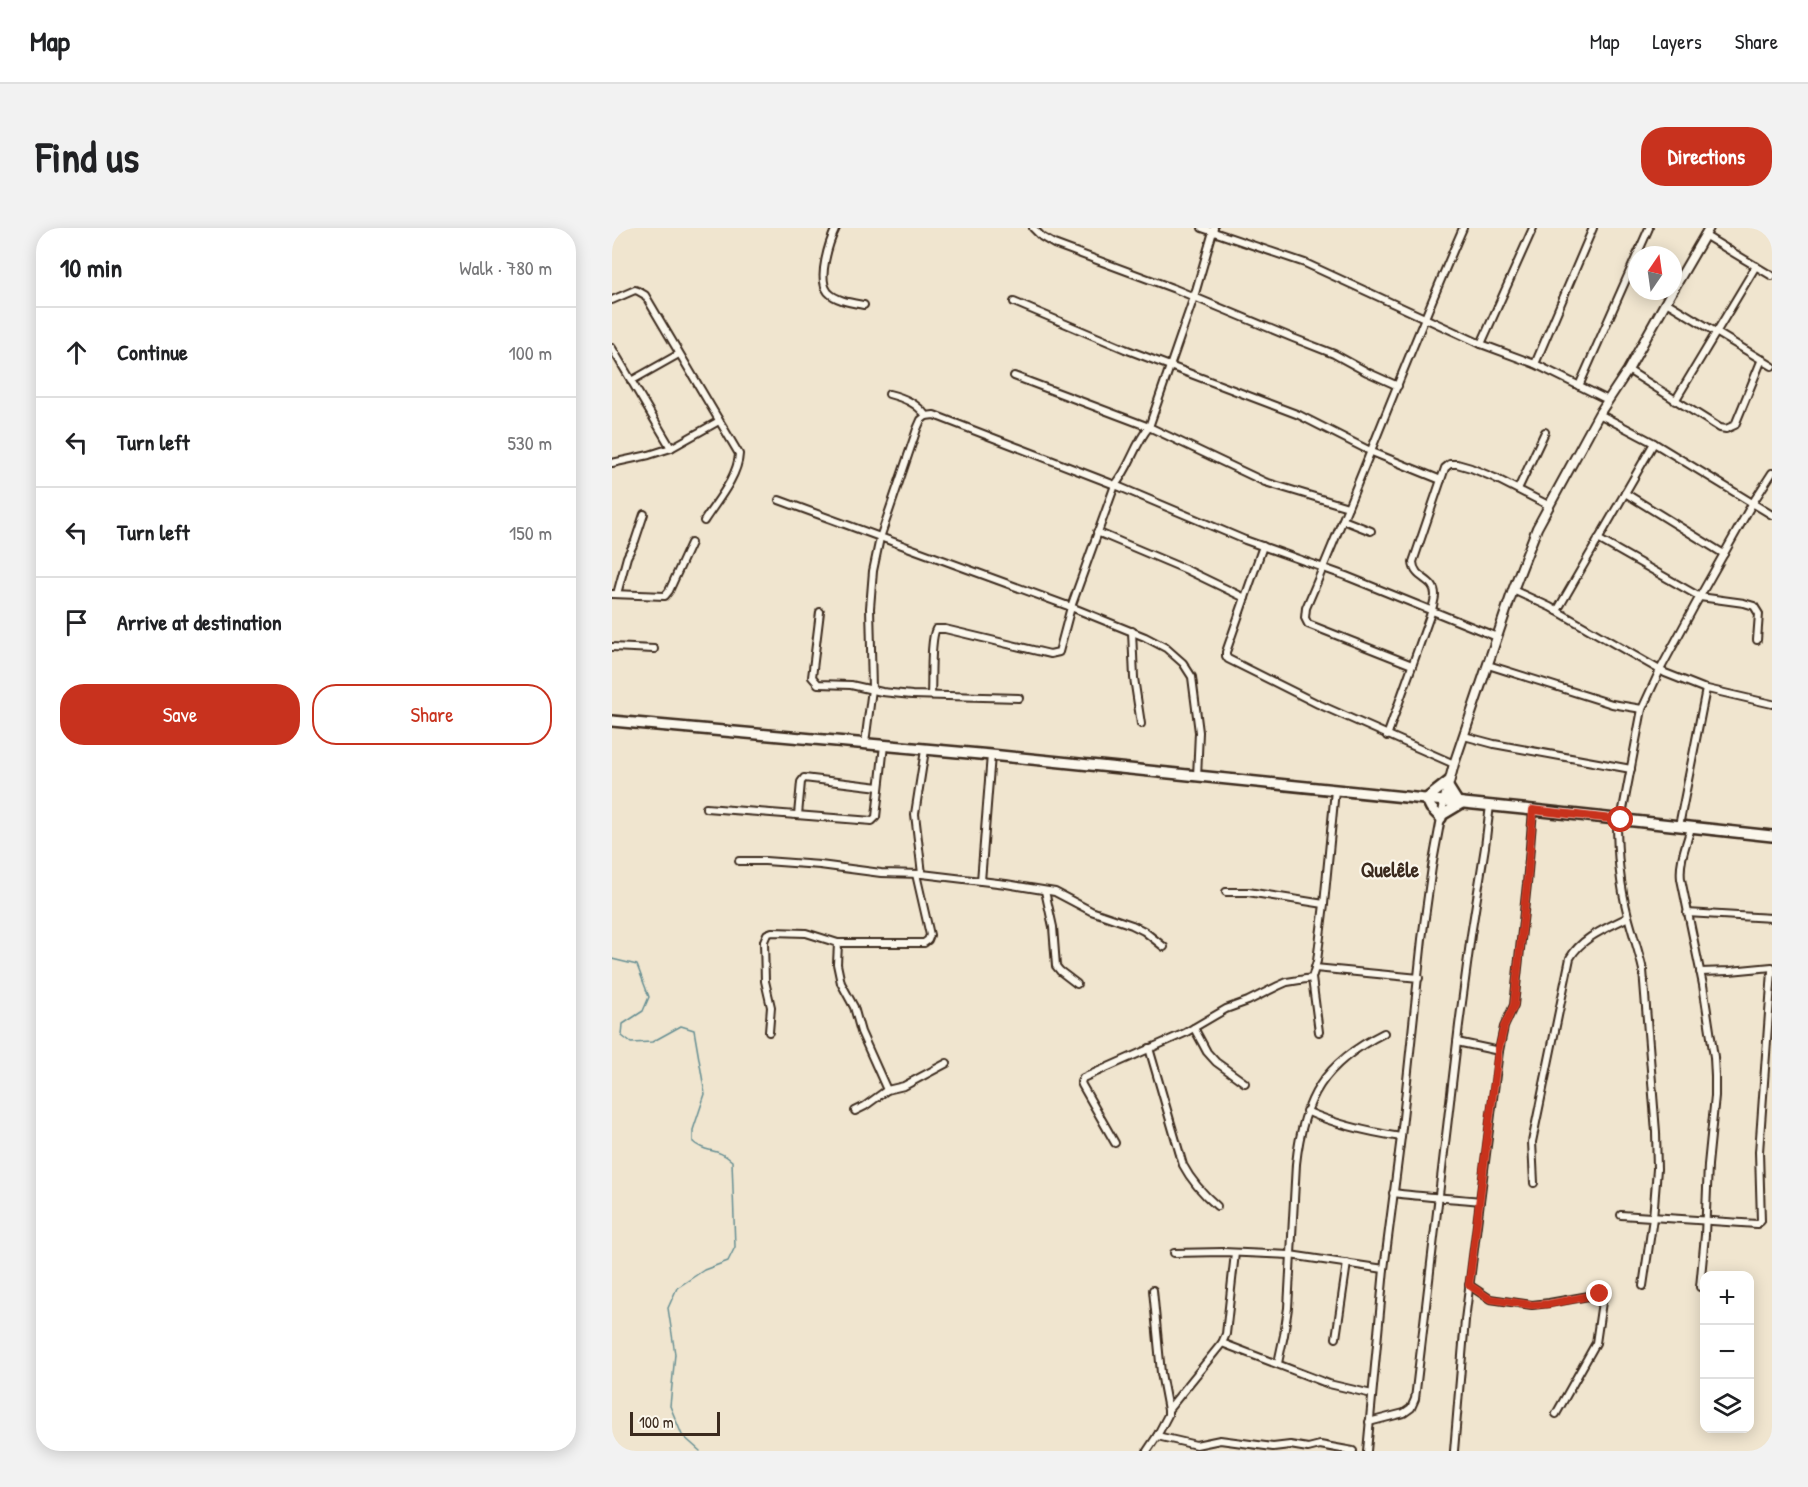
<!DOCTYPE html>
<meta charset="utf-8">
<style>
:root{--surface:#fff;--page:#f2f2f2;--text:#202124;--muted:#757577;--line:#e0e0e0;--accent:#c8321e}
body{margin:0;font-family:"Patrick Hand",sans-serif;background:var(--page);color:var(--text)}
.controls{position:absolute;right:18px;bottom:18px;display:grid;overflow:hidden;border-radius:12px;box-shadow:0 3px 15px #0003}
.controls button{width:54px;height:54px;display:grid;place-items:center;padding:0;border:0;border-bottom:2px solid var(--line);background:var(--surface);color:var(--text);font:30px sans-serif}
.compass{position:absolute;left:1016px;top:18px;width:54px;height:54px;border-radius:50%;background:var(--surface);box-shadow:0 3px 15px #0003;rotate:13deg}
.scale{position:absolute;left:18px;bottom:15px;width:90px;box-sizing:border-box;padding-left:6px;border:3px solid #3b2a1e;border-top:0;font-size:16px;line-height:21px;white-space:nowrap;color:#3b2a1e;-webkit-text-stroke:4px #fbf7ec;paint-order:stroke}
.stop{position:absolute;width:18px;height:18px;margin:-14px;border:4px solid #c8321e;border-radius:50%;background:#fff}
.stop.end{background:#c8321e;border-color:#fff;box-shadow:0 2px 6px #0008}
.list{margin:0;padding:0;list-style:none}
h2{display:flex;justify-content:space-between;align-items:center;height:78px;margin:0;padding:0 24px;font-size:26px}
h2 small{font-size:20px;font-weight:400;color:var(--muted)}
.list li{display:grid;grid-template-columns:39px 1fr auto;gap:18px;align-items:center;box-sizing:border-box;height:90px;padding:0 24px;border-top:2px solid var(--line)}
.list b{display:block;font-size:22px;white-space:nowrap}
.list em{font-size:20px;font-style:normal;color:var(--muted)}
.actions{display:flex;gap:12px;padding:18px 24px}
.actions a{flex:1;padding:14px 0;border:2px solid var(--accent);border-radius:24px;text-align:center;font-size:21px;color:var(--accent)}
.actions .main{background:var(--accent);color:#fff}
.icon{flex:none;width:33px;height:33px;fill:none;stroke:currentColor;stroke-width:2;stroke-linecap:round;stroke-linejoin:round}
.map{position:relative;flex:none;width:1160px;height:1223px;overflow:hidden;border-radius:24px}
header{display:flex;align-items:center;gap:36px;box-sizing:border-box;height:84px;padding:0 30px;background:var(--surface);border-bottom:2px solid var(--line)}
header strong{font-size:28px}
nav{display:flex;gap:33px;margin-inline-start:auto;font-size:21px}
.intro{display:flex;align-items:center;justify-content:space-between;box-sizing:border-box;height:144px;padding:0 36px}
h1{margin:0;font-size:42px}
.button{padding:15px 27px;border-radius:24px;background:var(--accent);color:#fff;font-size:21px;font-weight:700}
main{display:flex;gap:36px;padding:0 36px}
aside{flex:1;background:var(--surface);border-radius:24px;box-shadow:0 3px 15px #0003}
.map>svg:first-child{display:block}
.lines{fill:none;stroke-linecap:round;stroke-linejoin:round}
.stream{stroke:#668f93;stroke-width:1.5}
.minor-casing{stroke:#3b2a1e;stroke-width:10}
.tertiary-casing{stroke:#3b2a1e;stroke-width:12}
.secondary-casing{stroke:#3b2a1e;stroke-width:14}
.minor{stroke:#fbf7ec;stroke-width:6}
.tertiary{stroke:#fbf7ec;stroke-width:8}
.secondary{stroke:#fbf7ec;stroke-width:9}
.route{stroke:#c8321e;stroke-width:8}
.labels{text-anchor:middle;stroke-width:4.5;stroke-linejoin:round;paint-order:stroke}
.neighbourhood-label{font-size:21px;font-weight:bold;fill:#3b2a1e;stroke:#fbf7ec}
</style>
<header>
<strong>Map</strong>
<nav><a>Map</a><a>Layers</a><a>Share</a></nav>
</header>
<div class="intro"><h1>Find us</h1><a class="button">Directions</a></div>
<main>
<aside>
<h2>10 min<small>Walk · 780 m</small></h2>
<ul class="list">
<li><svg class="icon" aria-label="ahead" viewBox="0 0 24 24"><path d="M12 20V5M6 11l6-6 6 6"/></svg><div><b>Continue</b></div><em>100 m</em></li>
<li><svg class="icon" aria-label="left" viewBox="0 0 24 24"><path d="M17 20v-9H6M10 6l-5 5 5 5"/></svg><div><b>Turn left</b></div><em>530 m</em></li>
<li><svg class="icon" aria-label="left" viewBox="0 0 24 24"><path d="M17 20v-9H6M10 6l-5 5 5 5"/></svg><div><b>Turn left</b></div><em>150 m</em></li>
<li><svg class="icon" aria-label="arrive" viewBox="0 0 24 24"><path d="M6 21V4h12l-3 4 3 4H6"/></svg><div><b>Arrive at destination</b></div></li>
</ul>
<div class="actions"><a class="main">Save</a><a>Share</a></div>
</aside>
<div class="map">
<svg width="1160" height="1223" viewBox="0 0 1160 1223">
<rect width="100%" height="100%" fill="#f0e5cf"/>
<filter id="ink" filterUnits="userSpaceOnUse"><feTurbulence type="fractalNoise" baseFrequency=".0167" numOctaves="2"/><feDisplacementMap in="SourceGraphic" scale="12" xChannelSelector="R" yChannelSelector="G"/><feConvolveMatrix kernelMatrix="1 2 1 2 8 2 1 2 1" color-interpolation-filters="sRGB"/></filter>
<g filter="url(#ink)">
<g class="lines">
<path class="stream" d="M0 731 25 737 37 769 31 783 11 796 10 808 19 815 40 814 69 798 82 802 93 866 81 902V914C94 926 105 919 120 933L123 1019 116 1033 92 1042 65 1060 56 1080 63 1126 58 1178 70 1207 88 1223"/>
<g class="minor-casing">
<g id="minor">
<path d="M224 0C217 14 205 51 216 64 224 73 241 75 252 77"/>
<path d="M421 0 430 9 442 16 563 61 681 110 722 126 755 144 786 158"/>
<path d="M590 0 693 35 869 116 923 136 996 172"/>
<path d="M1092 7 1160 48"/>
<path d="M1025 27 1037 0"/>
<path d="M0 72 23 62 26 63 33 67 127 226C126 249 104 274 92 293"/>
<path d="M402 74 513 121 687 187 760 224 829 252"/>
<path d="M1054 74 1160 138"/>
<path d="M869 116 921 0"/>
<path d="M0 120 59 220"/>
<path d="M923 136 981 0"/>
<path d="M1016 142 1108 200 1114 201 1123 197 1150 131"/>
<path d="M402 148 537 199 653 254 736 279"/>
<path d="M19 153 67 126"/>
<path d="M967 158 1025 27"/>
<path d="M277 166C292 170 305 175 314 188"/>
<path d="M1063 173 1144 38"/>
<path d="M987 186 1042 215 1160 287"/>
<path d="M0 235 37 227 59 220 107 193"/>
<path d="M906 261 933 204"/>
<path d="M1013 265 1112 326"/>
<path d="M167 272 459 379 533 409 554 420 571 435 580 449 587 504 585 549"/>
<path d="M731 292 759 303"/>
<path d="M485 304 575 342 633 370"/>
<path d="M986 311 1088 369 1132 375 1142 378 1147 386 1145 412"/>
<path d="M651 318 614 424V428L616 431 706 476 842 536"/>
<path d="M901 362 938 379 1053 445 1091 460 1160 476"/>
<path d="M0 366 53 368 57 363 79 315"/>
<path d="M5 366 15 329 23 313 32 286"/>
<path d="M945 383 1042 215"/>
<path d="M208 384 200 449 206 456 239 457 270 464 300 467 407 470"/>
<path d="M520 403 522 450 529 496"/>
<path d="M0 419 42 421"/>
<path d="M800 437 696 396 693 390 694 380C748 254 796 126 851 0"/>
<path d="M876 437 1000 476 1030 481"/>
<path d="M319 467C320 453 318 411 324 401H333L438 426 447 424 459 379 503 257C518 240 522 217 537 199L582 69 602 0"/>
<path d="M775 508 820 382C821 377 823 371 823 367 823 350 802 352 801 334L833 240 838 236H845L859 240 883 250 938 278"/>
<path d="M852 508 882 516 1019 541"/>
<path d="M253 515 260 461 258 380 261 343 268 310 305 201 309 192 314 188 322 187 330 190 503 257 633 312 734 348 885 409"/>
<path d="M94 580 260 593 264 589 272 517"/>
<path d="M186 587 189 554 192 550 267 559"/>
<path d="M1005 592C1005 624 1008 657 1016 688 1021 707 1027 724 1031 742L1044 904 1045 941 1041 990 1031 1058"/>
<path d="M1009 592 1030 481 1048 442 1083 377 1140 276 1160 245"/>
<path d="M1067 598 1094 461"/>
<path d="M1079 600C1074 617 1067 633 1069 651L1091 757 1102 829 1103 848V868L1096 937 1093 1007 1088 1059"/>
<path d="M127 633H153L208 637 269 645 310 646 394 656 443 664 479 683 520 697 532 703 552 719"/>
<path d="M310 646 303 586 313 522"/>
<path d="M369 653 379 527"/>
<path d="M433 663 441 699 444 738 448 743 465 756"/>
<path d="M614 664H636L712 676"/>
<path d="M1075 685 1160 690"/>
<path d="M703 740 807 750"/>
<path d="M1088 744 1118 743 1160 739"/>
<path d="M700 750 707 804"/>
<path d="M582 800 595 824 604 834 633 855"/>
<path d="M157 804 159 779 153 753 152 713 155 706 160 704 194 705 226 715"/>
<path d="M845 814 887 823"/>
<path d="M537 820 571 937C580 954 591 966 605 978"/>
<path d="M275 862 292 858 335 835"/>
<path d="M243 883 253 878 275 862 249 804 242 779 229 755 225 736 226 715H312L316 712 318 707 304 646"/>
<path d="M694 883C725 897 756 904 789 909"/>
<path d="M503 915 470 857 469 854 471 850 573 805 614 781 636 773 666 758 675 754 700 750 705 733 712 676 723 562"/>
<path d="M922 955 920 914 958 730C970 709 995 700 1016 689"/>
<path d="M781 965C810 969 839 970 868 973"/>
<path d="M1009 987 1145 996 1149 993 1147 924 1160 743"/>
<path d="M562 1025 611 1024 678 1027 772 1041"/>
<path d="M857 1057 878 1071 920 1077 937 1075 988 1066 991 1067 984 1115 944 1186"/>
<path d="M541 1062 549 1145 556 1182V1187L545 1208"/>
<path d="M724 1110 735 1035"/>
<path d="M610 1115 717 1156 760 1166"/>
<path d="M666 1135 672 1107 676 1080 684 936C691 870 712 835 772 805"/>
<path d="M556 1182 610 1115 614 1106 623 1025"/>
<path d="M757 1194 792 1185 799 1180 803 1171 847 797 859 707 873 619 878 577"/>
<path d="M535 1223 545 1208 584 1217 608 1212 661 1219 678 1217 696 1220 708 1217 741 1223"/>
<path d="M755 1223 772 1041 789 909 810 711 820 639 832 574"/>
<path d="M842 1223 853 1092 887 823 892 799 902 777 915 656 921 582"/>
</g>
</g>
<g class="tertiary-casing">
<g id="tertiary">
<path d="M1061 62 1097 0"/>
<path d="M832 574 842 536 901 362 925 300 987 186 1016 142 1060 63"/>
</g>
</g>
<g class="secondary-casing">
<g id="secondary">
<path d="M0 493 379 527 921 582 1160 608"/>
<path d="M836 559 846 575"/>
<path d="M813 572 836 554"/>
<path d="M815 572 819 580 829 590"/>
<path d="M830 587 850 575"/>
</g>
</g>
<use href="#minor" class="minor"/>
<use href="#tertiary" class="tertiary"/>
<use href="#secondary" class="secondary"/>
</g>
</g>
<g class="lines" filter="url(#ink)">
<path class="route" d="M988 1066 937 1076 920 1077 878 1071 857 1057 886 824 892 799 902 777 915 656 921 582 1009 592"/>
</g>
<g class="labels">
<g class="neighbourhood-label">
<text x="778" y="649">Quelêle</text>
</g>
</g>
</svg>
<div class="controls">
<button>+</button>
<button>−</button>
<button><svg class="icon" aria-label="layers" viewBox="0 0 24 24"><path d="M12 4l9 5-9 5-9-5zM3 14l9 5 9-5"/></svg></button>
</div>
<svg class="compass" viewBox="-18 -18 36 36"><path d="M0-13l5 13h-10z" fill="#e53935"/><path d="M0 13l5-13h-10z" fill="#757577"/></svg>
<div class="scale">100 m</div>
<div class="stop" style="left:1009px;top:592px"></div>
<div class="stop end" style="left:988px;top:1066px"></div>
</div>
</main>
